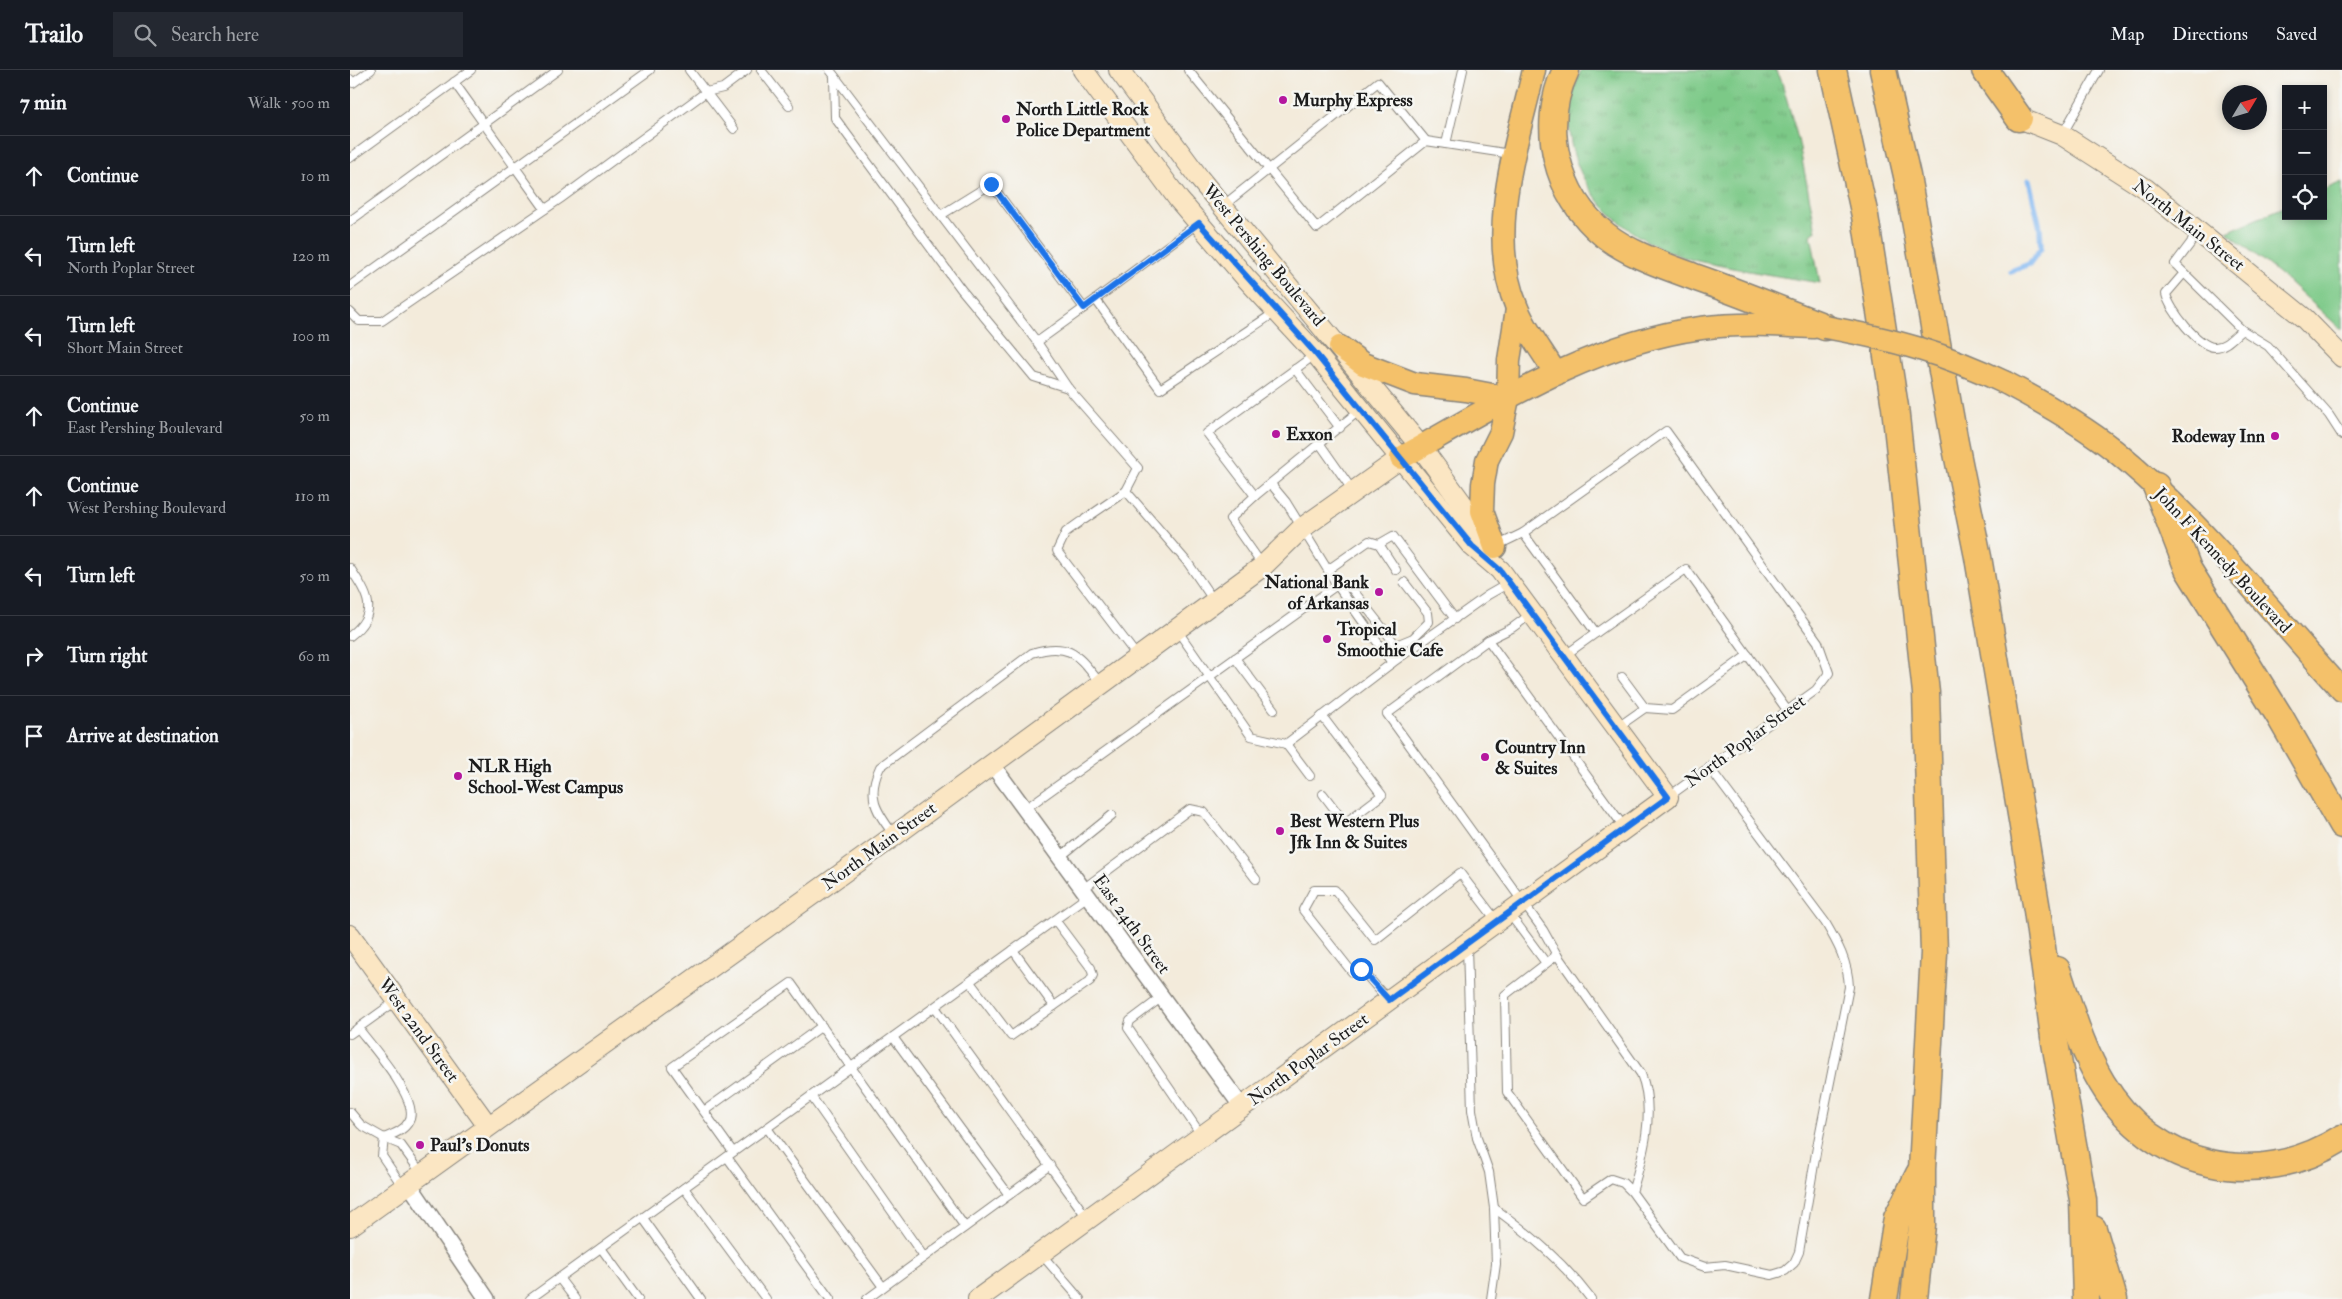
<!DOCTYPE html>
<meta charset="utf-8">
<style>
:root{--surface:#171b24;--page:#242831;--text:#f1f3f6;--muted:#9ea1a6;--line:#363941}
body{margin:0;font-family:"IM FELL Double Pica",serif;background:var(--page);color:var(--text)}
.controls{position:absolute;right:15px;top:15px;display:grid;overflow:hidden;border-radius:0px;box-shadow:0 2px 8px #0003}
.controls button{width:45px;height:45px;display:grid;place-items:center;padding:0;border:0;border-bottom:1px solid var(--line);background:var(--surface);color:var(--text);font:25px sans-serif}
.compass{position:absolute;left:1872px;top:15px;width:45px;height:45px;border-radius:50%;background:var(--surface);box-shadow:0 2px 8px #0003;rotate:52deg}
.stop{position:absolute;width:15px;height:15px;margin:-11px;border:4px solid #1a73e8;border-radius:50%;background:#fff}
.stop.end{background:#1a73e8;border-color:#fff;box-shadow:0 1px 5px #0008}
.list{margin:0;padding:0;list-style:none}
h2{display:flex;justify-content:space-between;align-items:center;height:65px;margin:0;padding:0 20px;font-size:21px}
h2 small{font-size:16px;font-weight:400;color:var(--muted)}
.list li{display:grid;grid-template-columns:32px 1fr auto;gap:15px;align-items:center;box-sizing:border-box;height:80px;padding:0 20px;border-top:1px solid var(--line)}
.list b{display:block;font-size:19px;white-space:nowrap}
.list p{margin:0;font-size:16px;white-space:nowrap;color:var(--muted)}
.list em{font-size:16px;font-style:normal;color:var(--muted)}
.icon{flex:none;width:28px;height:28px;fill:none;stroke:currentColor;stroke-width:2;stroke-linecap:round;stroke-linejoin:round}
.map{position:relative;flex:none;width:1992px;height:1229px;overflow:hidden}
header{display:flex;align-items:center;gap:30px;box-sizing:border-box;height:70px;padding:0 25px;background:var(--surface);border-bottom:1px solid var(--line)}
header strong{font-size:24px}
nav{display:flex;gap:28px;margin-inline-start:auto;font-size:18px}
.search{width:350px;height:45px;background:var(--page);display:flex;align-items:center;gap:12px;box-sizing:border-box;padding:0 18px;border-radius:0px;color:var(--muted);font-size:19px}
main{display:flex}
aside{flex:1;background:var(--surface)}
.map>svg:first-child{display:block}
.grass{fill:url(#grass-tufts);stroke:#4c7252}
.park{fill:#7cc987;stroke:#4c7252}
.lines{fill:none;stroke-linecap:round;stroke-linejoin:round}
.stream{stroke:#85baf3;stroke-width:5.5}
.lane-casing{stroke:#88847c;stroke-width:10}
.street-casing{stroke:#88847c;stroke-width:18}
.secondary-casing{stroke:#88847c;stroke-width:22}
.primary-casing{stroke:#88847c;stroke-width:25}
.highway-casing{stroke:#88847c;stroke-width:29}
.lane{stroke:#fff;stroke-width:8}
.street{stroke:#fff;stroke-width:15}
.secondary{stroke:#fbe6c3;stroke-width:20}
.primary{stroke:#f4c16a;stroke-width:22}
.highway{stroke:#f4c16a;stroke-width:26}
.primary-bridge-casing{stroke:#88847c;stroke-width:25;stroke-linecap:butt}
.primary-bridge{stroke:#f4c16a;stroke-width:22}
.route{stroke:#1a73e8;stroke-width:6}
.poi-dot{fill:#b5179e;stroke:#f6f6f2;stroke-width:2}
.labels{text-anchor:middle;stroke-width:5;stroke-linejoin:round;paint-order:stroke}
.poi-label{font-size:18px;font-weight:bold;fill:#1c1c1c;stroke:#f6f6f2;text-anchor:start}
.street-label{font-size:18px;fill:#1c1c1c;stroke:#f6f6f2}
</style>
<header>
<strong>Trailo</strong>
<div class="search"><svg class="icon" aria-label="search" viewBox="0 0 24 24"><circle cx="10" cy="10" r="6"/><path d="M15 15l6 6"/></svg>Search here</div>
<nav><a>Map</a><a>Directions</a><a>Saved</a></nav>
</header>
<main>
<aside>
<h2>7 min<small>Walk · 500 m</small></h2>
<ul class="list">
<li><svg class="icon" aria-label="ahead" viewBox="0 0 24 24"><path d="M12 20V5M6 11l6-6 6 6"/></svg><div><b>Continue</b></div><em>10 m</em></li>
<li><svg class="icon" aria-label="left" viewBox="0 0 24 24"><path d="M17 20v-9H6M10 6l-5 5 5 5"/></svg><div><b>Turn left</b><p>North Poplar Street</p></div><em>120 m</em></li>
<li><svg class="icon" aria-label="left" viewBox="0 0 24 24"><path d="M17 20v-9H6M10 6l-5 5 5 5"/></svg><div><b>Turn left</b><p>Short Main Street</p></div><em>100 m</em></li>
<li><svg class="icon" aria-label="ahead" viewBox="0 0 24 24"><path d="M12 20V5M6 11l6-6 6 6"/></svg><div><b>Continue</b><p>East Pershing Boulevard</p></div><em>50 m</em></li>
<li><svg class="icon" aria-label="ahead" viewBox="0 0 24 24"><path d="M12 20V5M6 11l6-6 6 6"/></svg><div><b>Continue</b><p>West Pershing Boulevard</p></div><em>110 m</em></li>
<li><svg class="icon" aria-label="left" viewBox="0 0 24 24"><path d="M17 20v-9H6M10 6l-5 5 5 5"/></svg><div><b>Turn left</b></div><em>50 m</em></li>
<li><svg class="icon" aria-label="right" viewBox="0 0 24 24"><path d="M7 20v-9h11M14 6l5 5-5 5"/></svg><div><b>Turn right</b></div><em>60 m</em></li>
<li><svg class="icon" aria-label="arrive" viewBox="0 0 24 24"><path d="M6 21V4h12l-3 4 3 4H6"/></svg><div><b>Arrive at destination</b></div></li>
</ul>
</aside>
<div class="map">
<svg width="1992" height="1229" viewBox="0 0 1992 1229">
<defs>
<pattern id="grass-tufts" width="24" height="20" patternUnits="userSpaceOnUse" patternTransform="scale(1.25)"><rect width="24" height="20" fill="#7cc987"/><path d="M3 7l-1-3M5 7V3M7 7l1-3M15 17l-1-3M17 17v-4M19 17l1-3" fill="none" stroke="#6bac74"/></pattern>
</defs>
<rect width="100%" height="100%" fill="#f6f6f2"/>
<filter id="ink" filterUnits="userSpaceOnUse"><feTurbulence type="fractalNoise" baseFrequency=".02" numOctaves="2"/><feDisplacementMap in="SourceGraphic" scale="10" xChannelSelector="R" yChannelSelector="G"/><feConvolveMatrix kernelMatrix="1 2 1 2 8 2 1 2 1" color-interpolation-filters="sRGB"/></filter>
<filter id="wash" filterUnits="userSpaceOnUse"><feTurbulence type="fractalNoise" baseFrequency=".0096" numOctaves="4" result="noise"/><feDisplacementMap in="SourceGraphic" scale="20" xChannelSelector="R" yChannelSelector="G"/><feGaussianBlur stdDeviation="1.12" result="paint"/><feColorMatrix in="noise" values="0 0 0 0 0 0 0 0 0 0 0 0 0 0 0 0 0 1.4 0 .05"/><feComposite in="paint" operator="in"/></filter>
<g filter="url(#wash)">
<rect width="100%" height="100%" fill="#f3ebdb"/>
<path class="grass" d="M1231 0H1426L1431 9 1448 69 1466 161 1461 165 1470 213C1439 208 1408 203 1377 197 1363 194 1349 192 1336 188 1277 170 1224 122 1219 59 1217 38 1224 19 1231 0Z"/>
<path class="park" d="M1992 112V260L1937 210 1877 162 1936 136V146H1973V120Z"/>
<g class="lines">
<path class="stream" d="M1661 201 1679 194 1691 178 1690 158 1679 110"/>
</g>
</g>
<g filter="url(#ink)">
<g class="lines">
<g class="lane-casing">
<g id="lane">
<path d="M339 0 384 59"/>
<path d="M411 0 439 36"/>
<path d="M480 0 687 272 718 318 788 398 776 421"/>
<path d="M838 0 967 158 1076 71 1161 84"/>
<path d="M484 6 485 48 611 219 684 307 718 318"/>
<path d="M0 9 3 13 21 0"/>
<path d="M104 12 195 139"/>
<path d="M1712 65 1749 0"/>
<path d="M1096 74 1113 0"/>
<path d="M0 88 121 0"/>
<path d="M874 135 1028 12 1076 71"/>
<path d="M591 145 641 114 734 238 847 154"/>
<path d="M0 151 208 0"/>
<path d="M1849 162 1825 194 1892 260 1918 276 1979 345 1992 365"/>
<path d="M1834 203 1816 224C1819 239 1849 278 1865 277 1876 277 1884 266 1892 260"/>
<path d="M0 216 300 0"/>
<path d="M746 230 810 319 927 241"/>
<path d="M0 242 9 251H32L210 129 356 22 373 18 397 0"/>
<path d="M687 272 734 238"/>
<path d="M945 299 990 358"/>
<path d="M970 374 1003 421"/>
<path d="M905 426 1010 340"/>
<path d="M735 449 776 421 838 493 864 531"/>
<path d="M730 452 716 462 707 481 787 586"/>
<path d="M1029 474 1046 500"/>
<path d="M1146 476 1173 463"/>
<path d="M913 496 880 449 905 426 857 363 966 284"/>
<path d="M0 498C18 525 30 543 0 566"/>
<path d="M979 499 1019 471 1029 474 1043 466 1105 549"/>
<path d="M827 560 901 666 936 674 1042 593 987 515 936 432 921 414"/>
<path d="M1246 563 1336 499 1437 640"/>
<path d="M1138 570 1162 558 1181 544"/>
<path d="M1214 586 1246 563 1173 463 1316 361 1468 572 1479 603 1466 620 1318 727"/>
<path d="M885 588 924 640"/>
<path d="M1042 593 1138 525 1159 513"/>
<path d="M1295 638 1322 640 1398 585"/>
<path d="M972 646 1032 725 995 753 973 724"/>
<path d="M1268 657 1295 638 1272 607"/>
<path d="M936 674 960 706"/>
<path d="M675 739 987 515 1002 519 1046 575 1063 568 1079 552 1078 543 1054 512"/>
<path d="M544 765C526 741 516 727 530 697L682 583C721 571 728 586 751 614"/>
<path d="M710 787 762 745"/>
<path d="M733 819 840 739 854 742 906 809"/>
<path d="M1159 843 1196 893"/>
<path d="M1117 877 1122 1040 1127 1068 1139 1102 1144 1138 1146 1194 1141 1229"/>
<path d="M663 880 704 936"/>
<path d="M1207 885 1193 860 1037 644 1138 570 1274 757"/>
<path d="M620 912 661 966 740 911 743 905 741 898 705 850"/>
<path d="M812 927 780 951 778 958 852 1066"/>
<path d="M1038 930 1011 899 1002 902 953 840 964 820H985L1025 870 1110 803 1146 850"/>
<path d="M585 937 738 1149"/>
<path d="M8 958C21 975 71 1031 59 1051 54 1061 43 1064 34 1068"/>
<path d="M0 964 46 931"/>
<path d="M543 967 659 1125"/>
<path d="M461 1026 574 1187"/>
<path d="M354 1041 472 956"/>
<path d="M0 1042 11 1055 34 1068 51 1075 72 1104"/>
<path d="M417 1058 533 1217"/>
<path d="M34 1068 32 1086 53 1117"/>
<path d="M383 1082 322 997 441 913 615 1157"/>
<path d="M377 1087 480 1229"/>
<path d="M334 1118 416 1229"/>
<path d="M1282 1122 1273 1113 1261 1109 1233 1128 1157 1022 1155 925 1207 885 1291 1004C1306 1041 1293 1086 1282 1122L1330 1188 1355 1197 1375 1195 1422 1205 1435 1201 1444 1193 1449 1182 1467 1077 1499 917C1498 892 1488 874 1475 852L1359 697"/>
<path d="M1144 1138C1181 1165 1213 1192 1241 1229"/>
<path d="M293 1148 351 1229"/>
<path d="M251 1178 288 1229"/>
<path d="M692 1185 730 1229"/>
<path d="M209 1208 225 1229"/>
<path d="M180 1229 738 826"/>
<path d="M517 1229 700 1095"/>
</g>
</g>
<g class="street-casing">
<g id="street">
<path d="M641 693 892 1037"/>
<path d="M59 1114 137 1229"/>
</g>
</g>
<g class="secondary-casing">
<g id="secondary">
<path d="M769 0 849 108 1071 377 1138 469"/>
<path d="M1669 48 1712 65 1796 119 1954 248 1992 287"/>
<path d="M0 865 138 1056"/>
<path d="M0 1156 544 766 913 496 952 458 1051 388"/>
<path d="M628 1229 1318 727 1150 500 1122 476 966 284 895 207 829 130 733 0"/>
</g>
</g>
<g class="primary-casing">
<g id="primary">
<path d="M1184 0C1167 75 1135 163 1167 238 1176 261 1193 282 1206 304"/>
<path d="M990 277 1013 294 1065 314 1116 320 1158 328"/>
<path d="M1656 313C1694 333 1731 354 1765 381 1850 450 1919 540 1992 620"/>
<path d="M1051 388C1145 335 1241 273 1351 258 1389 253 1426 255 1464 257"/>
<path d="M1145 477 1132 441 1133 414 1137 390 1151 362 1158 328 1159 290 1167 239"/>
</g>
</g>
<g class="highway-casing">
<g id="highway">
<path d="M1216 0C1189 56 1206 126 1255 165 1282 186 1316 196 1347 208 1390 223 1433 241 1475 257"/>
<path d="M1483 0 1515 146 1545 337 1576 623 1584 883 1572 1099V1155L1564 1229"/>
<path d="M1533 0 1557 106 1605 373 1628 487 1687 840 1704 967 1733 1130 1736 1229"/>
<path d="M1635 0 1669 48"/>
<path d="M1806 416 1838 499 1930 647 1992 755"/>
<path d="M1707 900C1720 938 1731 978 1752 1013 1803 1099 1908 1122 1992 1068"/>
<path d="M1743 1159 1764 1229"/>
<path d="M1534 1229 1547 1148 1569 1104"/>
</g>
</g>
<use href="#lane" class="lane"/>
<use href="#street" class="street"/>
<use href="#secondary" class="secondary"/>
<use href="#primary" class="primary"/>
<use href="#highway" class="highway"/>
<g class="primary-bridge-casing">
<path id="primary-bridge" d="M1475 257C1542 269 1594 283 1656 313"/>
</g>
<use href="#primary-bridge" class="primary-bridge"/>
</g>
</g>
<g class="lines" filter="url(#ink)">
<path class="route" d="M641 114 734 238 849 153 966 284 1122 476 1150 500 1318 727 1039 930 1011 899"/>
</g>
<g class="poi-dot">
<circle cx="933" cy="30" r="5"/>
<circle cx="656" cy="49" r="5"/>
<circle cx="926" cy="364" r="5"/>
<circle cx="1925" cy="366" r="5"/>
<circle cx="1029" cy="522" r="5"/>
<circle cx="977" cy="569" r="5"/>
<circle cx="1135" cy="687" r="5"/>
<circle cx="108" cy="706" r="5"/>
<circle cx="930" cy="761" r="5"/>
<circle cx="70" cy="1075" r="5"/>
</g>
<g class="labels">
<g class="poi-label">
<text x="943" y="36">Murphy Express</text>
<text x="666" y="45">North Little Rock<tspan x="666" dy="21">Police Department</tspan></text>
<text x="936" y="370">Exxon</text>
<text x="1915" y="372" text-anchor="end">Rodeway Inn</text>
<text x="1019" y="518" text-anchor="end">National Bank<tspan x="1019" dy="21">of Arkansas</tspan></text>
<text x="987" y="565">Tropical<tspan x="987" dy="21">Smoothie Cafe</tspan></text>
<text x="1145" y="683">Country Inn<tspan x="1145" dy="21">&amp; Suites</tspan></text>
<text x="118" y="702">NLR High<tspan x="118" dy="21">School-West Campus</tspan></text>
<text x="940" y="757">Best Western Plus<tspan x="940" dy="21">Jfk Inn &amp; Suites</tspan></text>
<text x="80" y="1081">Paul's Donuts</text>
</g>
<g class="street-label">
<text transform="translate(1839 155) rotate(38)" y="6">North Main Street</text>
<text transform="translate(914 185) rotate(50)" y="6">West Pershing Boulevard</text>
<text transform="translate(1873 490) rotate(47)" y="6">John F Kennedy Boulevard</text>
<text transform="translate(1395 671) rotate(-36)" y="6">North Poplar Street</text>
<text transform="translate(529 776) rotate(-36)" y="6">North Main Street</text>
<text transform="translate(782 854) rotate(54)" y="6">East 24th Street</text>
<text transform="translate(69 960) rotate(54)" y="6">West 22nd Street</text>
<text transform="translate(958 989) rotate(-36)" y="6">North Poplar Street</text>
</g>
</g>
</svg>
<div class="controls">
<button>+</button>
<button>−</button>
<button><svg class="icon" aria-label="locate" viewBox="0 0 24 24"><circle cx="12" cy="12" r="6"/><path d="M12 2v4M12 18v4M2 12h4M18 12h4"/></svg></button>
</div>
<svg class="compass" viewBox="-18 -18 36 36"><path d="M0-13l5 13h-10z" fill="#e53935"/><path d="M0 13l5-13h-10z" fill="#9ea1a6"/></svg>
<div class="stop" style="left:1011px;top:899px"></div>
<div class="stop end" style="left:641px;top:114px"></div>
</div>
</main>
